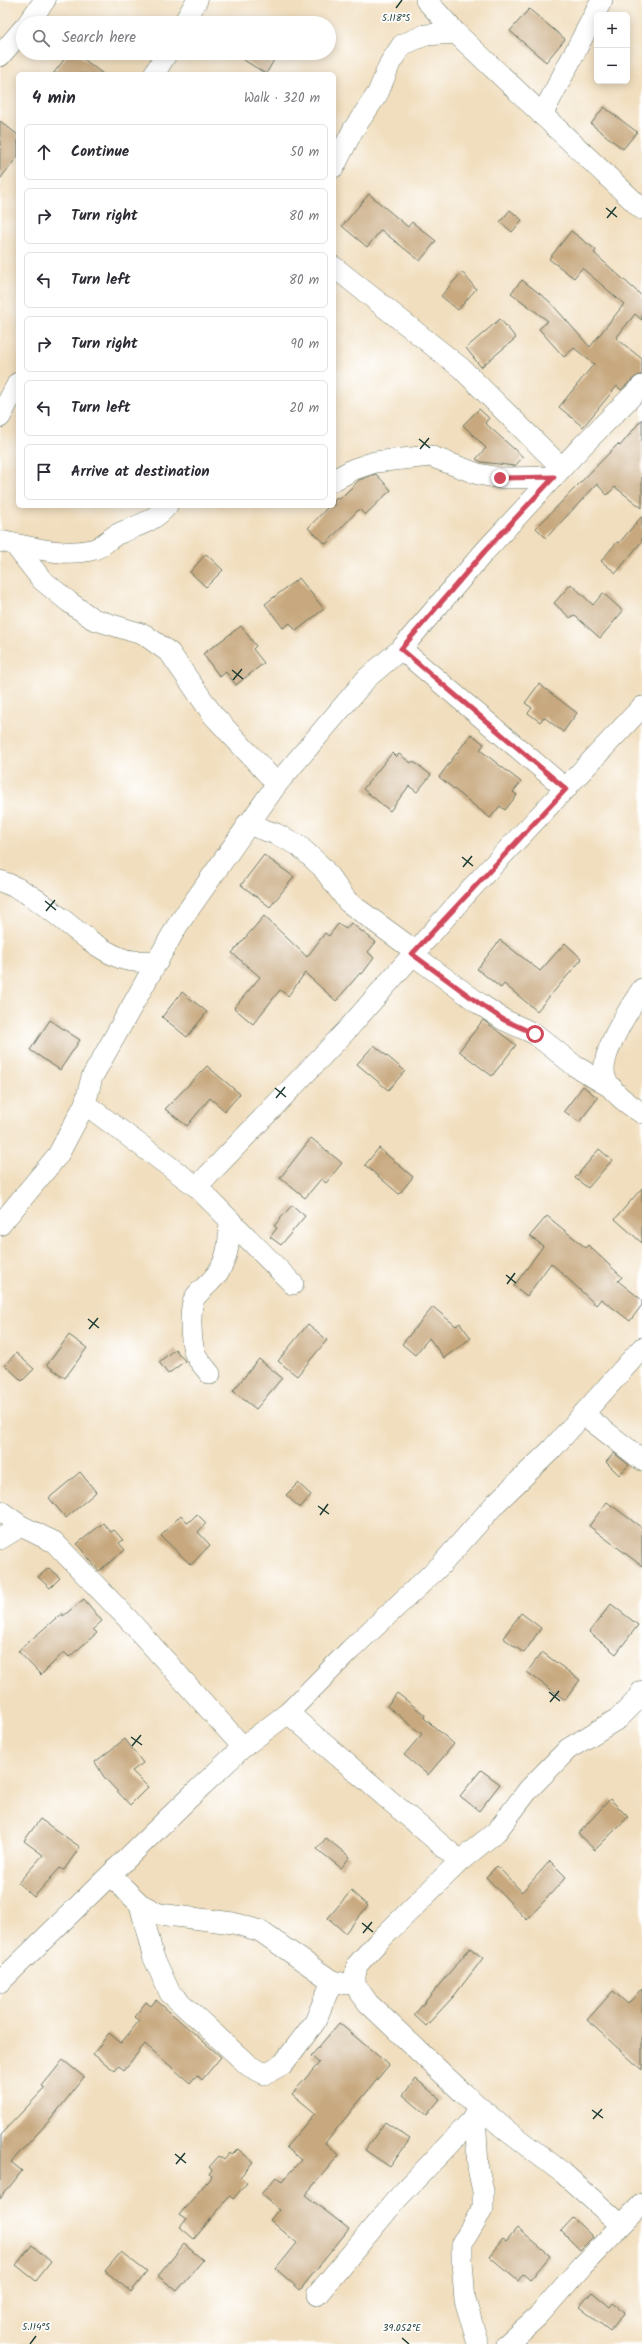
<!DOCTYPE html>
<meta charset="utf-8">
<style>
:root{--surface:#fff;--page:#f2f2f3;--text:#2b2b33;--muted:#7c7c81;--line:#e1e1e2}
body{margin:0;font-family:Kalam,sans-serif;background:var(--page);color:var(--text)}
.controls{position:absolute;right:12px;top:12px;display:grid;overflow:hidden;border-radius:6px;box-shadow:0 2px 10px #0003}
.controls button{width:36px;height:36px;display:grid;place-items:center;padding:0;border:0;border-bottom:1px solid var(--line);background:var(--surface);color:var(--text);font:20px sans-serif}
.stop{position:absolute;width:12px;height:12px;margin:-9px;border:3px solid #d1495b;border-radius:50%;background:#fff}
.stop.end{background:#d1495b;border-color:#fff;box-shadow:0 1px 4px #0008}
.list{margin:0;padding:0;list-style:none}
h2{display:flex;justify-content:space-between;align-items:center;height:52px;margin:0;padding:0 16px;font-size:17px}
h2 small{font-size:13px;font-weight:400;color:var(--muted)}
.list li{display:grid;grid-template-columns:26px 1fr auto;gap:12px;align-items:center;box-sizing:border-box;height:56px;margin:0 8px 8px;padding:0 8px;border:1px solid var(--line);border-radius:6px}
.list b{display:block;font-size:15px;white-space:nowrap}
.list em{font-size:13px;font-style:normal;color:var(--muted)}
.icon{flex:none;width:22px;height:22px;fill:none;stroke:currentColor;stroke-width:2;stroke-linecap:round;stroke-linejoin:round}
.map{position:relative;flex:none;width:642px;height:2344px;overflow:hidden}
.search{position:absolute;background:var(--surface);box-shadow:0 2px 10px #0003;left:16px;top:16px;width:320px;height:44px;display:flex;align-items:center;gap:10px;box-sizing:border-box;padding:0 14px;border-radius:22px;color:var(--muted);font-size:15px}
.panel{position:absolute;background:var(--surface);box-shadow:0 2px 10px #0003;left:16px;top:72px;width:320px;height:436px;border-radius:6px}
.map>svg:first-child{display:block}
.building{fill:#c8a97f}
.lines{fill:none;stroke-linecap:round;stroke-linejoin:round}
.street-casing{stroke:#687564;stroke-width:22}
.street{stroke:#fff;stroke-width:21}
.route{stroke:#d1495b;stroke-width:5}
.ticks{fill:none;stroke:#1f3d34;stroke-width:1.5}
.ticks-label{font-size:10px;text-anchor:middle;fill:#1f3d34;stroke:#fff;stroke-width:3.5;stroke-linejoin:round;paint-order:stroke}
</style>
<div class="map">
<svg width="642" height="2344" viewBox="0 0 642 2344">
<rect width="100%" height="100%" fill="#fff"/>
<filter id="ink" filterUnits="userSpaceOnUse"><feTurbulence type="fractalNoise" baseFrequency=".025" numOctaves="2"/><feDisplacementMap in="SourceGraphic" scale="8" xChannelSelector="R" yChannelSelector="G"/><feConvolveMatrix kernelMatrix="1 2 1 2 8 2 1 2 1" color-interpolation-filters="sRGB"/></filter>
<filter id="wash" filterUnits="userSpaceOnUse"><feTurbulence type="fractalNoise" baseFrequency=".012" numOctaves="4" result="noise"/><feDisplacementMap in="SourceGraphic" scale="16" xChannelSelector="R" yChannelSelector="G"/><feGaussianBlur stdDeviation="0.9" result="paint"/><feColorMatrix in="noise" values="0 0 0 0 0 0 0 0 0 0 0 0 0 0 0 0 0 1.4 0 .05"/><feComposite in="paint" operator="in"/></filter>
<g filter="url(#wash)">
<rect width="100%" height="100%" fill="#f1debe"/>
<g id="blocks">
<g class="building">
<path d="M529 9 565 39 546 62 510 31Z"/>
<path d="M69 53H76L103 74H53Z"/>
<path d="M233 53H278L266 74Z"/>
<path d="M604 107 637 132 623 149 591 124Z"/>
<path d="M0 121 18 135V156L0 179Z"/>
<path d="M369 194 408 227 412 222 436 241 420 261 381 230 367 247 342 226Z"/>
<path d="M510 210 522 220 512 232 500 222Z"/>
<path d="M571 231 596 250 594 253 642 296V320L635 314 616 338 642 359V374L634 378 621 390 617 386 583 427 559 407 594 364 574 348 564 357 539 329 548 321 511 293 522 280 549 301 590 347 624 304 582 268 574 278 549 259Z"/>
<path d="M462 272 476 289 458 310 441 296Z"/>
<path d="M500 319 516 338 481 367 466 348Z"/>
<path d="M479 409 489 418 485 423 523 457 515 466 481 462 476 459 486 448 463 425Z"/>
<path d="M642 419V508L615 487 607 495 597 484 546 538 536 528 618 444 620 446Z"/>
<path d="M376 474 391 490 365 515 359 509 326 544 308 528 329 506H334V501L337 498 339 500 359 480Z"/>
<path d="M642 516V541L616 573 601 561 617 542 619 543Z"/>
<path d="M206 554 223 570 206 587 190 572Z"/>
<path d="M299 578 324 609 296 631 290 623 283 628 265 604Z"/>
<path d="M571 584 593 605 603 593 623 611 600 638 574 615 570 618 554 603Z"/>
<path d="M241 626 256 646 253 649 264 663 236 685 226 672 220 677 203 654Z"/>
<path d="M539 684 577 713 563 732 544 717 540 722 528 713 532 708 525 703Z"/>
<path d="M471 734 484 744 480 750 521 782 513 792 517 795 505 810 500 806 490 818 439 777Z"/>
<path d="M392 753 396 757 399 754 411 763 413 761 431 775 417 792 409 786 390 811 363 789Z"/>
<path d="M264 855 294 877 270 907 241 885Z"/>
<path d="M264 916 307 957 325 933 329 936 338 924 346 929 351 923 376 942 368 952 374 958 362 974 360 973 336 1001 305 973 288 996 280 990 253 1024 234 1008 260 977 232 953Z"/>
<path d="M500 940 540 971 565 943 582 959 537 1011 504 984 501 988 477 969Z"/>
<path d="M182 992 207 1012 187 1037 162 1017Z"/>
<path d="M50 1020 80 1040 60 1070 30 1050Z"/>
<path d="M483 1020 516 1045 492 1076 459 1051Z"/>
<path d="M374 1045 405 1071 388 1090 357 1064Z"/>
<path d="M207 1066 240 1094 225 1111 210 1098 187 1126 165 1109Z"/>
<path d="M583 1086 598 1098 579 1122 564 1111Z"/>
<path d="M311 1138 342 1163 326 1183 321 1179 305 1198 280 1178Z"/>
<path d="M379 1148 413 1177 399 1194 365 1165Z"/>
<path d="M599 1149 612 1160 588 1188 575 1178Z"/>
<path d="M642 1188V1243L615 1219Z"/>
<path d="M292 1205 305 1216 281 1245 270 1237 277 1228 274 1226Z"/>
<path d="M547 1216 586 1248 588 1245 622 1277 618 1281 642 1300V1305L630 1321 601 1299 596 1305 551 1263 527 1296 514 1286 543 1246 530 1236Z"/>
<path d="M433 1307 456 1326 460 1323 471 1338 444 1358 429 1338 415 1355 402 1344Z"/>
<path d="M308 1324 327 1340 297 1376 278 1361Z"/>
<path d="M69 1335 87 1348 65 1378 47 1365Z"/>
<path d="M175 1349 185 1361 168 1374 159 1362Z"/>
<path d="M16 1353 34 1369 22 1381 5 1365Z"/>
<path d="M259 1359 282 1378 256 1409 233 1391Z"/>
<path d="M614 1453 629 1465 619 1475 606 1462Z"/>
<path d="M80 1472 96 1492 66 1518 49 1498Z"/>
<path d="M298 1483 311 1495 300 1508 286 1495Z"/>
<path d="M607 1502 642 1528V1566L589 1526Z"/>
<path d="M197 1514 206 1523 198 1532 210 1545 191 1565 161 1536 181 1515 188 1523Z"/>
<path d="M103 1523 111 1532 114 1530 123 1540 119 1543 125 1550 99 1571 77 1544Z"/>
<path d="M49 1568 60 1578 50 1588 38 1577Z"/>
<path d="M84 1599 102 1621 93 1629 97 1633 69 1657 64 1652 41 1675 18 1651 62 1613 63 1616Z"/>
<path d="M611 1604 638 1625 616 1654 589 1632Z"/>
<path d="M521 1613 541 1628 524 1653 503 1638Z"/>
<path d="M542 1652 580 1680 565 1700 527 1672Z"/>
<path d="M397 1693 425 1715 424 1718 454 1744 428 1775 404 1755 422 1734 387 1706Z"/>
<path d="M125 1739 143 1763 132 1771 148 1787 130 1805 104 1777 95 1762Z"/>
<path d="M481 1770 500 1784 479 1811 460 1796Z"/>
<path d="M610 1799 628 1817 595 1850 578 1834Z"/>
<path d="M40 1819 80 1847 64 1870 60 1868 34 1897 18 1883 43 1855 24 1841Z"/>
<path d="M326 1838 350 1857 341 1868 317 1849Z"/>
<path d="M550 1861 566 1877 527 1920 486 1877 497 1866 522 1892Z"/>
<path d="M351 1891 368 1906 345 1933 328 1918Z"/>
<path d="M470 1948 483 1958 454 1996 426 2026 414 2015Z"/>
<path d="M642 1988V2070L587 2020 613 1991 628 2004Z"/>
<path d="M156 2000 221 2057 202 2080 197 2075 190 2083 145 2044 124 2070 119 2066 115 2071 93 2054 109 2033 121 2043 139 2021 134 2017 146 2002 151 2006Z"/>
<path d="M339 2023 389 2065 325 2143 339 2155 305 2195 349 2229 300 2290 276 2269 297 2243 270 2220 279 2209 261 2194 276 2177 282 2181 301 2160 286 2147 315 2113 292 2094 319 2063 311 2056Z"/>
<path d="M63 2060 84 2077 51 2119 11 2162 22 2171 0 2199V2135L45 2088 42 2086Z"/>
<path d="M416 2079 440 2099 427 2115 403 2095Z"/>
<path d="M385 2122 410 2139 390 2167 365 2150Z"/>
<path d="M238 2149 253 2162 240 2177 247 2183 233 2199 230 2196 194 2239 180 2227 186 2220 179 2215 212 2176 209 2174 212 2170 209 2167 219 2156 224 2160 230 2153 232 2155Z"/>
<path d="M573 2218 593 2237 580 2250 561 2231Z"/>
<path d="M517 2228 550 2256 530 2280 523 2274 518 2281 489 2256 503 2239 506 2241Z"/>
<path d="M184 2244 203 2260 177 2291 158 2276Z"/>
<path d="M32 2245 51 2262 36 2281 16 2265Z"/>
<path d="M121 2252 147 2272 131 2292 105 2271Z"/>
<path d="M592 2292 610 2307 613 2303 625 2312 610 2331 579 2307Z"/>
</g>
</g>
</g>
<g filter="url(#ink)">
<use href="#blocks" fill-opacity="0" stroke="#687564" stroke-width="1"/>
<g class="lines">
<g class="street-casing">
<g id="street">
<path d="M426 0 456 33 642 209"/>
<path d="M28 23 45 0"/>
<path d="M184 23 197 0"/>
<path d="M0 56 23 29"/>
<path d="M154 74 167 53"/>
<path d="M542 115 602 0"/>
<path d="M334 167 353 130 378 93 390 63 402 45 425 35 456 33"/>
<path d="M334 267 461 368 562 468"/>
<path d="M0 417 18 383"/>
<path d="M334 480 354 469 375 462 430 456 478 474 500 478 554 477"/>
<path d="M0 541 14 544 42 580 69 602 93 619 145 635 170 653 213 715 277 784"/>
<path d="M14 544C38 549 66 556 91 550 103 548 109 537 120 533 139 525 153 522 167 506"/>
<path d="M401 649 566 789"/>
<path d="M247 824 276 834 298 845 322 867 348 902 415 951"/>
<path d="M0 881C46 896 75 938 118 957 131 963 145 961 158 961"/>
<path d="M412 954 480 1004 504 1020 535 1034 575 1066 612 1088"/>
<path d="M642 989C630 1008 596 1058 606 1080 613 1094 629 1105 642 1113"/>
<path d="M85 1104 197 1187 293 1284"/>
<path d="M197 1187 346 1031 466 894 642 707"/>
<path d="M0 1225 58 1155 85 1104 92 1077 177 926 277 784 367 678 401 649 485 551 582 446 642 386"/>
<path d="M210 1374C205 1368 199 1361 195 1354 191 1343 188 1306 196 1296 203 1287 214 1281 220 1269 229 1254 229 1238 230 1221"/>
<path d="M583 1414 642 1460"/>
<path d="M0 1511 21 1526 54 1542 128 1619 243 1747"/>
<path d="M0 1539 21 1526"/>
<path d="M288 1713 460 1861"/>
<path d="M110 1875 140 1904 159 1914 233 1923 260 1931 332 1981 346 1984"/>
<path d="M140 1904 153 1956 170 1993 249 2066 265 2074 283 2064 315 2022 332 1981"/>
<path d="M0 1982 189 1798 243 1747 288 1713 350 1650 441 1565 496 1503 552 1449 642 1348"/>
<path d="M475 2113 478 2168 483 2191V2208L462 2243V2262L465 2300 478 2344"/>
<path d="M621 2225 563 2173 506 2130 462 2092 368 2003 355 1985V1976L357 1965 377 1943 460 1861 497 1831 529 1789 568 1749 619 1718 634 1703 642 1691"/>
<path d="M317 2295 396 2200 471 2121 478 2106"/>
<path d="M507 2344 538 2316 583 2265 642 2204"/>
</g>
</g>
<use href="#street" class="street"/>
</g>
</g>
<g class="lines" filter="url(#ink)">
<path class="route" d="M500 478 554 477 485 551 401 649 566 789 412 954 480 1004 504 1020 535 1034"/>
</g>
<path class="ticks" d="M396 8 402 0M606 208 617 217M607 218 616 207M419 439 430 448M420 449 429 438M232 670 243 679M233 680 242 669M462 857 473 866M463 867 472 856M45 901 56 910M46 911 55 900M275 1088 286 1097M276 1098 285 1087M506 1275 516 1283M507 1284 515 1273M88 1319 99 1328M89 1329 98 1318M318 1506 329 1514M320 1515 328 1504M549 1692 560 1701M550 1702 559 1691M131 1737 142 1745M132 1746 141 1735M362 1923 373 1932M363 1933 372 1922M592 2110 603 2118M593 2119 602 2109M175 2154 186 2163M176 2164 185 2153M402 2338 409 2344M30 2344 36 2336"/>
<g class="ticks-label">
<text x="396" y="21">5.118°S</text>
<text x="36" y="2330">5.114°S</text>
<text x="402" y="2331">39.052°E</text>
</g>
</svg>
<div class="controls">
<button>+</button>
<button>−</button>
</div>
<div class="stop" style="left:535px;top:1034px"></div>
<div class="stop end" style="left:500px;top:478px"></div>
<div class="search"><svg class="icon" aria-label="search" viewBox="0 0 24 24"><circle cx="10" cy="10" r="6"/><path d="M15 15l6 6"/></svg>Search here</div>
<section class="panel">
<h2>4 min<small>Walk · 320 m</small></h2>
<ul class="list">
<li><svg class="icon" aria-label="ahead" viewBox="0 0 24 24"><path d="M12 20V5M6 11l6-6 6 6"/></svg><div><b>Continue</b></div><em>50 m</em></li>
<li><svg class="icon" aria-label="right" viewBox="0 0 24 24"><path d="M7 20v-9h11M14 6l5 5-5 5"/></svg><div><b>Turn right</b></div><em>80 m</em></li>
<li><svg class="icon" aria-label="left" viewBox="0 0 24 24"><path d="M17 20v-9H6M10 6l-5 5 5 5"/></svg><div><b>Turn left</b></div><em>80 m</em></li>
<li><svg class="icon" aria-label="right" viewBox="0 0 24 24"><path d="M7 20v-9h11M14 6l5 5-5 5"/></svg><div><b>Turn right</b></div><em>90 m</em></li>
<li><svg class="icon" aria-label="left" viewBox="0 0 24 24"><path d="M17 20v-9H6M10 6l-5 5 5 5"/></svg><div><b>Turn left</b></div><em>20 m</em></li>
<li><svg class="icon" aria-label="arrive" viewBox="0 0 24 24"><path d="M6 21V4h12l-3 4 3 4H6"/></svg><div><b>Arrive at destination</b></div></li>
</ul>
</section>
</div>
